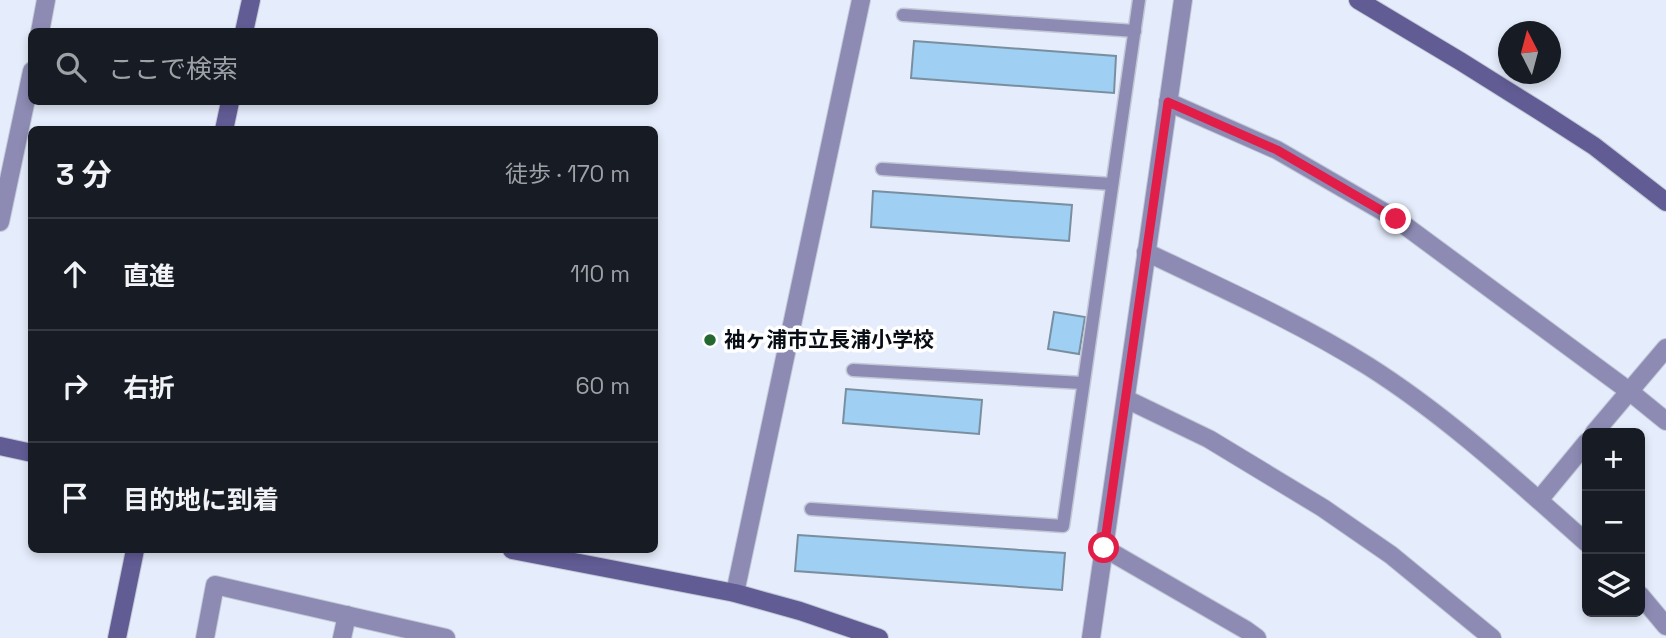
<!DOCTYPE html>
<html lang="ja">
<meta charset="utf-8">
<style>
:root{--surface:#171b24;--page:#20242c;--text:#f1f3f6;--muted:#9ea1a6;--line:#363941}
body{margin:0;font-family:"Space Grotesk","Noto Sans JP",sans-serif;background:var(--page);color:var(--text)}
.controls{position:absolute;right:21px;bottom:21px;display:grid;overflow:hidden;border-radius:10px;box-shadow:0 4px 10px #0003}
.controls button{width:63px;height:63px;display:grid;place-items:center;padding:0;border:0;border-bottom:2px solid var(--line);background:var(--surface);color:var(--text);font:35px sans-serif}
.compass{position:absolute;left:1498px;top:21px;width:63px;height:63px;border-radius:50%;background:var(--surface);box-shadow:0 4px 10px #0003;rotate:354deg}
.stop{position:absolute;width:21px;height:21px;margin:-16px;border:5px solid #e11d48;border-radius:50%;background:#fff}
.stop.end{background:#e11d48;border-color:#fff;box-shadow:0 2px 7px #0008}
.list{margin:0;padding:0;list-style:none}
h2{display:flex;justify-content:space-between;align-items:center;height:91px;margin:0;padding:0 28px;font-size:30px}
h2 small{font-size:23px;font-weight:400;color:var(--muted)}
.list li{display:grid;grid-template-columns:46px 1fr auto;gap:21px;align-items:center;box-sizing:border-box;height:112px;padding:0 28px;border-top:2px solid var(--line)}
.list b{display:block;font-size:26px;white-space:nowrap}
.list em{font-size:23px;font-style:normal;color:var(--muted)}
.icon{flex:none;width:38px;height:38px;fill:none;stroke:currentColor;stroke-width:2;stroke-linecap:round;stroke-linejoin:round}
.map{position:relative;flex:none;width:1666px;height:638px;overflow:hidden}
.search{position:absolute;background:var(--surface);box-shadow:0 4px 10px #0003;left:28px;top:28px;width:630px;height:77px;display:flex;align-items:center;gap:18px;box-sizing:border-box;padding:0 24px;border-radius:10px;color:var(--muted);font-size:26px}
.panel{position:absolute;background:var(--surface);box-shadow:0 4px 10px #0003;left:28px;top:126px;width:630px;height:427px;border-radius:10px}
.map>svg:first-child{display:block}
.building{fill:#9fcff3;stroke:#798f9f;stroke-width:2}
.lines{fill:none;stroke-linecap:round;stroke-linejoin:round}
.lane-casing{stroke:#c2c8d6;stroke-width:15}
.street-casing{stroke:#c2c8d6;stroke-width:20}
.secondary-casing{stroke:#c2c8d6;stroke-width:20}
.lane{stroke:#8d8bb3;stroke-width:12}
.street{stroke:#8d8bb3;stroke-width:18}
.secondary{stroke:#625c95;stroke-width:18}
.route{stroke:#e11d48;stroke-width:9}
.poi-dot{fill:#256731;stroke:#fff;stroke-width:2.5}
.labels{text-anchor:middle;stroke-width:7;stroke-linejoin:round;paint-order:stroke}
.poi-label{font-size:21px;font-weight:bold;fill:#090d15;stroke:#fff;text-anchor:start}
</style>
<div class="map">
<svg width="1666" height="638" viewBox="0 0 1666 638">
<rect width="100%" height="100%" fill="#e5ecfb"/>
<g class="building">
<path d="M914 41 1116 56 1114 93 911 78Z"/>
<path d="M873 191 1072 205 1069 241 871 227Z"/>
<path d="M1054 312 1085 317 1079 354 1048 349Z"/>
<path d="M846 389 982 400 979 434 843 423Z"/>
<path d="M798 535 1065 553 1062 590 795 571Z"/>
</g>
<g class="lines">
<g class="lane-casing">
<g id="lane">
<path d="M903 15 1135 31"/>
<path d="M882 169 1112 184"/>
<path d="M853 370 1083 383"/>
<path d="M811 509 1063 526 1139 0"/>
</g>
</g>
<g class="street-casing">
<g id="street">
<path d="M40 32 46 0"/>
<path d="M1168 102 1277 150 1396 219 1629 391 1666 421"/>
<path d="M0 222 32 71"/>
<path d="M1146 252C1221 288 1298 322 1368 366 1447 416 1517 481 1587 543"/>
<path d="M1126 399 1209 439 1323 508 1391 555 1492 638"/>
<path d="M1594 433 1666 348"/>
<path d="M1539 500 1587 442"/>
<path d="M1104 548 1246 630 1257 638"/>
<path d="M735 593 861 0"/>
<path d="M1640 595 1666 626"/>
<path d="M205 638 215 585 446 638"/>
<path d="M342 638 347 615"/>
<path d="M1091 638 1183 0"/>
</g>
</g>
<g class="secondary-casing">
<g id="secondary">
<path d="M1358 0 1460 61 1543 113 1594 146 1666 202"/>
<path d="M244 32 251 0"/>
<path d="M224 130 230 102"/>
<path d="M0 446 32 453"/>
<path d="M512 550 735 593 800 611 879 638"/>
<path d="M117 638 135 550"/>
</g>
</g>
<use href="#lane" class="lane"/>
<use href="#street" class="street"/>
<use href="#secondary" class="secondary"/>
</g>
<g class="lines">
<path class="route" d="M1104 548 1168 102 1277 150 1396 219"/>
</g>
<circle class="poi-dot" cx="710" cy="340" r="7"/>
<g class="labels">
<g class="poi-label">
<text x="724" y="347">袖ヶ浦市立長浦小学校</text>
</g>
</g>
</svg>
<div class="controls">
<button>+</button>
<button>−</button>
<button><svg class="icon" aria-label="layers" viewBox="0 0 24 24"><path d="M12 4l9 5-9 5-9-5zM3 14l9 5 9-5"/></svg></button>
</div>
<svg class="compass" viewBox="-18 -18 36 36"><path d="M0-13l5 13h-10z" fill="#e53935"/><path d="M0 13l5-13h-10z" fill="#9ea1a6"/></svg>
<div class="stop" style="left:1104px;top:548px"></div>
<div class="stop end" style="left:1396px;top:219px"></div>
<div class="search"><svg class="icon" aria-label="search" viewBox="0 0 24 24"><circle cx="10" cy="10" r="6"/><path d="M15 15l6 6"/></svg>ここで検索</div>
<section class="panel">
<h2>3 分<small>徒歩 · 170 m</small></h2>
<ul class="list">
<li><svg class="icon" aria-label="ahead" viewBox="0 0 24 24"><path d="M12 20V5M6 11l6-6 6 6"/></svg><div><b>直進</b></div><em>110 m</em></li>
<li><svg class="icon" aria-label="right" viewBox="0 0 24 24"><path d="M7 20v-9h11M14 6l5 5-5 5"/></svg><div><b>右折</b></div><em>60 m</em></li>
<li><svg class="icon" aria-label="arrive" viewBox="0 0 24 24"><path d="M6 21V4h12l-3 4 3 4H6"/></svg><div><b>目的地に到着</b></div></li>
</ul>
</section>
</div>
